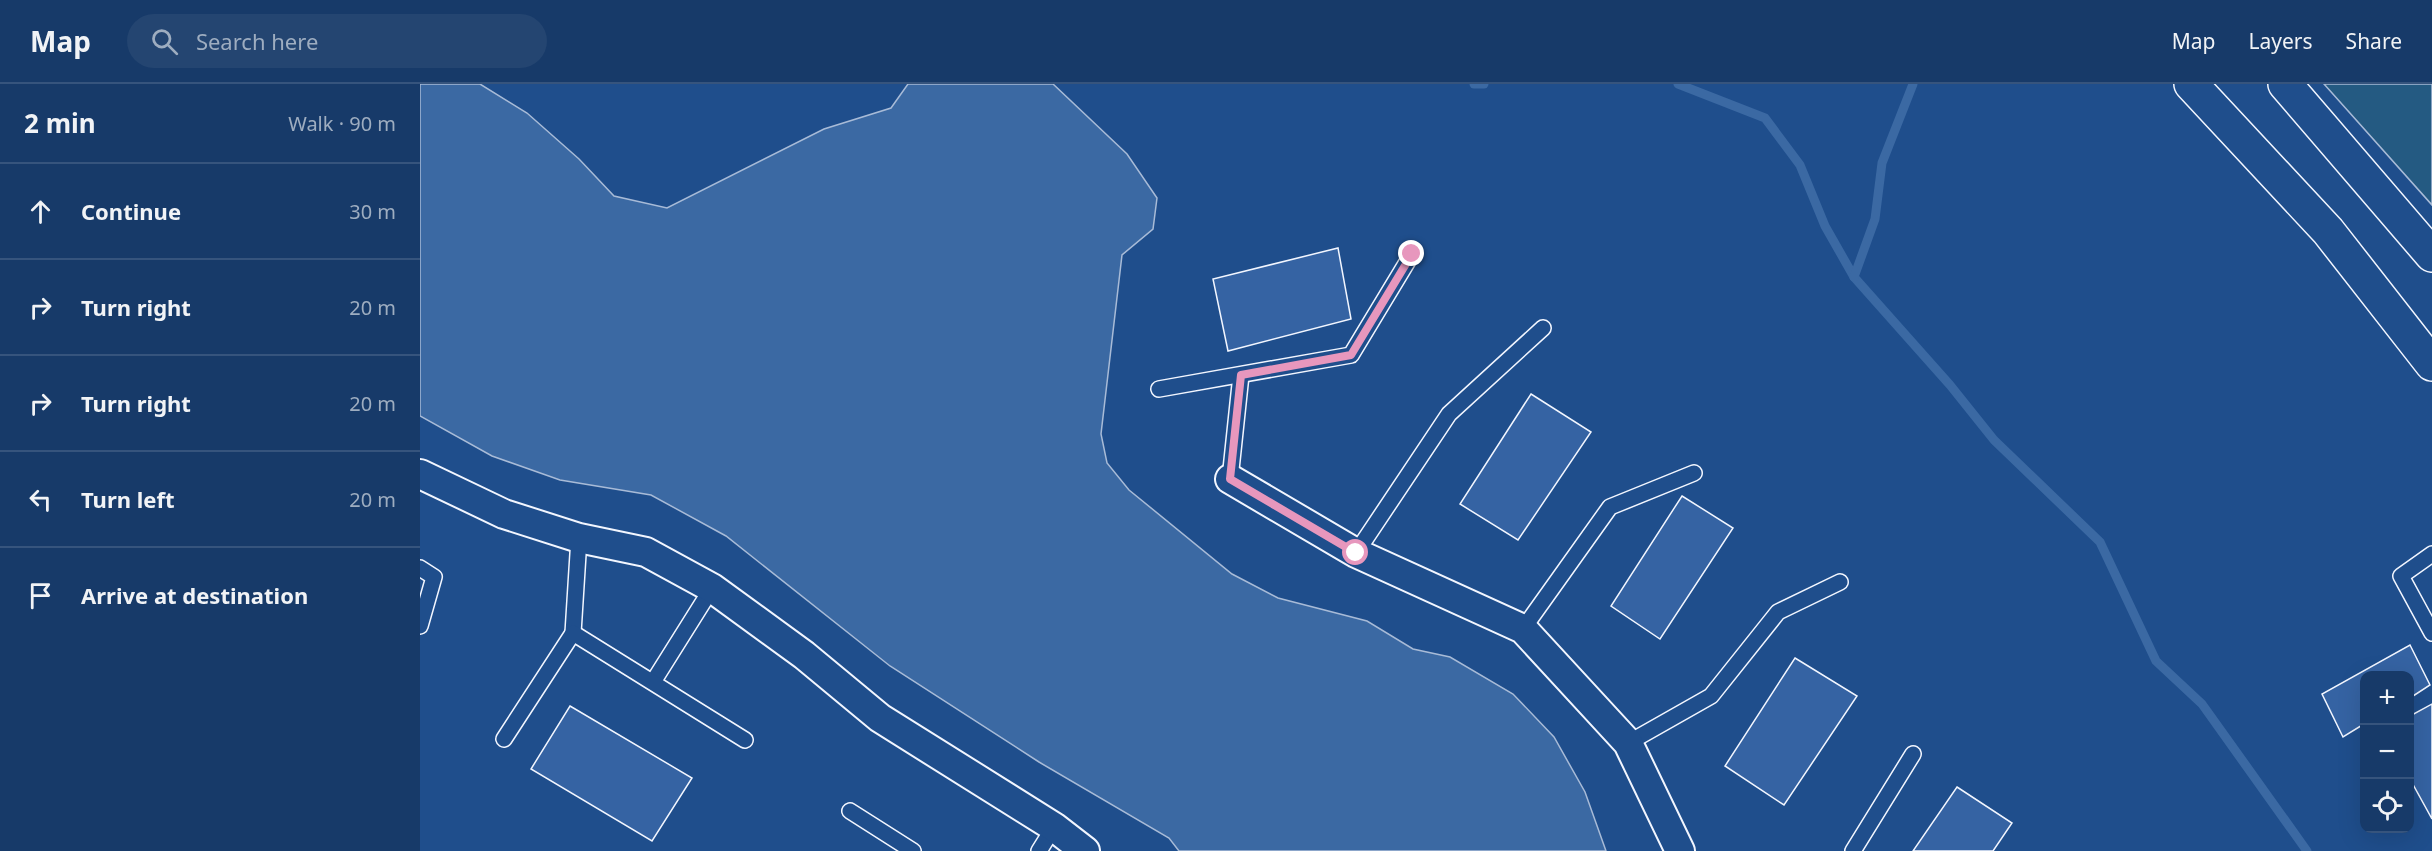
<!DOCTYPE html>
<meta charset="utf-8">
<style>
:root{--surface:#173a69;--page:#244571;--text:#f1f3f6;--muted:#9eadc0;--line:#36547d}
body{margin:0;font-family:"Noto Sans",sans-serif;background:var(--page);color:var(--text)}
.controls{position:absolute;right:18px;bottom:18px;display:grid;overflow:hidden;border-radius:12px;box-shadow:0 6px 24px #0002}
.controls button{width:54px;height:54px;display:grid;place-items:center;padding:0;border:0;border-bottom:2px solid var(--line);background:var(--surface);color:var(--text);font:30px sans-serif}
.stop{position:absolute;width:18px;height:18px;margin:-14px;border:4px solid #e797bd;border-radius:50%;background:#fff}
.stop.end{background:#e797bd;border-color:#fff;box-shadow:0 2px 6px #0008}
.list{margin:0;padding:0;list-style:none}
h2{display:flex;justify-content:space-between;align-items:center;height:78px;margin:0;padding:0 24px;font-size:26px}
h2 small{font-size:20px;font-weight:400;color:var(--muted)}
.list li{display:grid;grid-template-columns:39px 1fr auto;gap:18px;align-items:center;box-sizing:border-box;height:96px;padding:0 24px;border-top:2px solid var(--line)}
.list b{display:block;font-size:22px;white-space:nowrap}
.list em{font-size:20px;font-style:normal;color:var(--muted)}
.icon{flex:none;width:33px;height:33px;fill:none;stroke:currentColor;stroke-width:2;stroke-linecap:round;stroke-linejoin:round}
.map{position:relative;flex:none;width:2012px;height:767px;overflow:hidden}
header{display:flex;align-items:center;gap:36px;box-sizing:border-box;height:84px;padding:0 30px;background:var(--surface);border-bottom:2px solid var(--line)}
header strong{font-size:28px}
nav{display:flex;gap:33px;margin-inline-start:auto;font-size:21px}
.search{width:420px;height:54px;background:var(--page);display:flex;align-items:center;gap:15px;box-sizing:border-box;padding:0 21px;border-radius:33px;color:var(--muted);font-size:22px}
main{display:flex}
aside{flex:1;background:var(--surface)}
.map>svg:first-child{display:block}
.green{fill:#245a82;stroke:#a8bbd7;stroke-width:1.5}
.water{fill:#3b69a3;stroke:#a8bbd7;stroke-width:1.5}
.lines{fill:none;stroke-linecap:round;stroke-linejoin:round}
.stream{stroke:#3b69a3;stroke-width:9}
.building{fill:#3563a3;stroke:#f2f6ff;stroke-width:1.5}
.lane-casing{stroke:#f2f6ff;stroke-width:18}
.street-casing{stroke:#f2f6ff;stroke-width:32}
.primary-casing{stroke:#f2f6ff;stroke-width:36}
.lane{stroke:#1f4e8c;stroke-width:15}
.street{stroke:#1f4e8c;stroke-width:28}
.primary{stroke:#1f4e8c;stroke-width:33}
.route{stroke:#e797bd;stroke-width:8}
</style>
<header>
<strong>Map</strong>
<div class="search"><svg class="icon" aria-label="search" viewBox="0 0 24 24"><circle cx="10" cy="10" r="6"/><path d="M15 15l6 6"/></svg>Search here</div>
<nav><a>Map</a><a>Layers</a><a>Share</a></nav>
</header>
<main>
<aside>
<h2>2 min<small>Walk · 90 m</small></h2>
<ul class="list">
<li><svg class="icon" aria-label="ahead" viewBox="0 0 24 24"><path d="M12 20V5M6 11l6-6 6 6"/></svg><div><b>Continue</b></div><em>30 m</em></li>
<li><svg class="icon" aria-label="right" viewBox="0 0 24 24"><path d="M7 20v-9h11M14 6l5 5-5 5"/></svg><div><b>Turn right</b></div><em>20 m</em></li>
<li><svg class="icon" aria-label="right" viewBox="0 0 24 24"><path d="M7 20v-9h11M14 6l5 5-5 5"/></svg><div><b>Turn right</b></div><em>20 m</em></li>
<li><svg class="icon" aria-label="left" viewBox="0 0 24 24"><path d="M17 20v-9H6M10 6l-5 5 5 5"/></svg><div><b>Turn left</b></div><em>20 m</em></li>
<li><svg class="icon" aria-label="arrive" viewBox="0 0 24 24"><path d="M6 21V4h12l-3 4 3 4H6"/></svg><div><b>Arrive at destination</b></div></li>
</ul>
</aside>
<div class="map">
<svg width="2012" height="767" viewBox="0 0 2012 767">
<rect width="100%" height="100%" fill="#1f4e8c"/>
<path class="green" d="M1904 0H2012V121Z"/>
<path class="water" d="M0 0H60L107 29 159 75 194 112 247 124 404 45 471 24 488 0H633L707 70 737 114 733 145 702 171 681 350 687 379 709 406 812 490 858 514 947 537 993 565 1030 573 1093 610 1134 653 1165 708 1186 767H759L749 754 619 678 470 582 306 452 231 411 140 396 72 372 0 332Z"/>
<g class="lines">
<g class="stream">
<path d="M1054 0H1064"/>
<path d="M1258 0 1345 34 1380 81 1405 142 1434 193 1530 301 1574 356 1680 458 1736 577 1782 620 1887 767"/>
<path d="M1434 193 1455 135 1462 79 1493 0"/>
</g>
</g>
<g class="building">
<path d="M918 164 931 235 808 267 793 195Z"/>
<path d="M1111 310 1171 348 1098 456 1040 420Z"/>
<path d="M1262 412 1313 444 1240 555 1191 522Z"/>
<path d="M1990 561 2010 601 1990 614V592H1944V640L1923 653 1902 610Z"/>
<path d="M1375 574 1437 612 1364 721 1305 682Z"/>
<path d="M2012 620V735L1990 695V632Z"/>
<path d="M150 622 272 694 232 757 111 685Z"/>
<path d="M1537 703 1592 739 1573 767H1493Z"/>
</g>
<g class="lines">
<g class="lane-casing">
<g id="lane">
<path d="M739 305 931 271 992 170"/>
<path d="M810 395 821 291"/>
<path d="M936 469 1029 330 1123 244"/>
<path d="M2012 470 1981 492 2012 549"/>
<path d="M0 484 14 493 0 542"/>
<path d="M1103 545 1190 423 1274 389"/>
<path d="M153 549 159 454"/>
<path d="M233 598 292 504"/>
<path d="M84 655 153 549 325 656"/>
<path d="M1208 659 1291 612 1358 528 1420 498"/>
<path d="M430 727 493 767"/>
<path d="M619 767 634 743"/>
<path d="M1433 767 1493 670"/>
</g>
</g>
<g class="street-casing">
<g id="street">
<path d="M0 390 84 430 159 454 226 468 292 504 384 571 460 634 634 743 665 767"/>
<path d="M810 395 936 469 1103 545 1208 659 1260 767"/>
</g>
</g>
<g class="primary-casing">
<g id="primary">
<path d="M1771 0 1908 147 2012 280"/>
<path d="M1865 0 2012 171"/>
</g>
</g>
<use href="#lane" class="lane"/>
<use href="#street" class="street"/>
<use href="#primary" class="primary"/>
</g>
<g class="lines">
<path class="route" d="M936 469 810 395 821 291 931 271 992 170"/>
</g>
</svg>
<div class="controls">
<button>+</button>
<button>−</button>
<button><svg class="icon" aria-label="locate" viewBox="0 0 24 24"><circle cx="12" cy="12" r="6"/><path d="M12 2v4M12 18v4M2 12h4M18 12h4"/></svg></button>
</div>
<div class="stop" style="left:936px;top:469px"></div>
<div class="stop end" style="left:992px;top:170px"></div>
</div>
</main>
